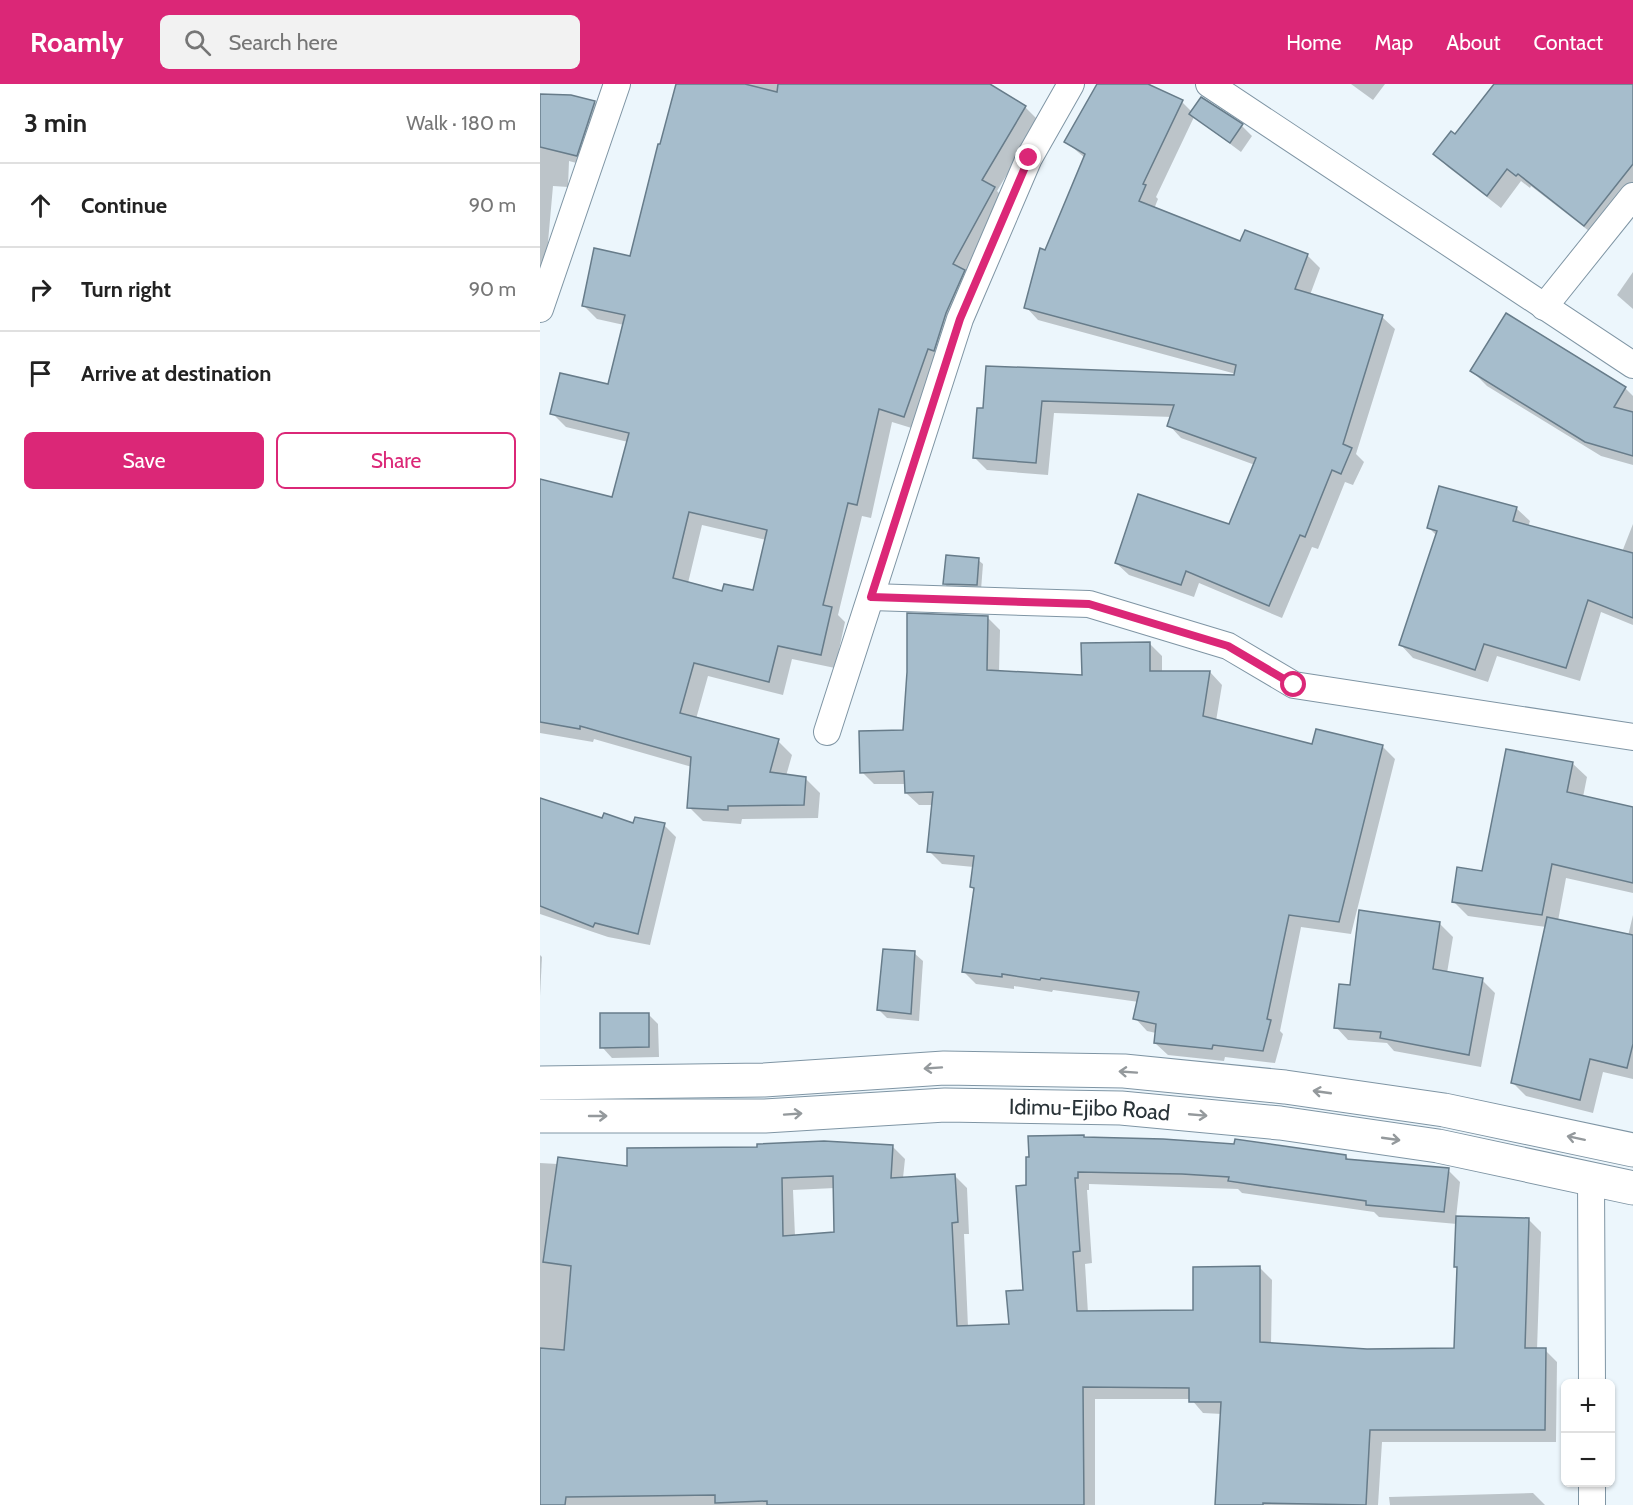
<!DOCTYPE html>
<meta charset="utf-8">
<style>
:root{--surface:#fff;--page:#f2f2f2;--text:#222;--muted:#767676;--line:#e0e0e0;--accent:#db2777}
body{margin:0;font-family:Cabin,sans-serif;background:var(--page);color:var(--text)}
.controls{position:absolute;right:18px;bottom:18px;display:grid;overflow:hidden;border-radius:9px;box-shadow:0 2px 4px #0004}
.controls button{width:54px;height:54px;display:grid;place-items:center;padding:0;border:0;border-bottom:2px solid var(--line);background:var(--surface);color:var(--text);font:30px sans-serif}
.stop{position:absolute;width:18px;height:18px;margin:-14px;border:4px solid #db2777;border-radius:50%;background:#fff}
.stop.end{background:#db2777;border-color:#fff;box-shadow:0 2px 6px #0008}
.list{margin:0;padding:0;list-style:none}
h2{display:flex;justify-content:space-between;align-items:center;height:78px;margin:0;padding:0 24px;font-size:26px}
h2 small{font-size:20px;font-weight:400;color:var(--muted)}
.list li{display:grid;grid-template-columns:39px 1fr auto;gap:18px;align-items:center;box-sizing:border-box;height:84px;padding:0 24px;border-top:2px solid var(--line)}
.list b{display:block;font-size:22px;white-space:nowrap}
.list em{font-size:20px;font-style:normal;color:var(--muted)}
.actions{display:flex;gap:12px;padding:18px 24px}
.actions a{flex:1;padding:14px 0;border:2px solid var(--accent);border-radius:9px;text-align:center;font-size:21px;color:var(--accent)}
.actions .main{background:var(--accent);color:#fff}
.icon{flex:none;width:33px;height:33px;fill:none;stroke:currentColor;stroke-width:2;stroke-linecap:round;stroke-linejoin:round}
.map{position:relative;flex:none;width:1093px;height:1421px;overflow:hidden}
header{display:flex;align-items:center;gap:36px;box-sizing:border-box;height:84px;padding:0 30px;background:var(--accent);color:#fff}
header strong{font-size:28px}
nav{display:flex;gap:33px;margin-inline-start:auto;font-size:21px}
.search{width:420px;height:54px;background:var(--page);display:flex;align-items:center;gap:15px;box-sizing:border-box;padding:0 21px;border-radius:9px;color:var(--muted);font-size:22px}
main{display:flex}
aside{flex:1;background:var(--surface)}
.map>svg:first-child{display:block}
.shadow{fill:#0003;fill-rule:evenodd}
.building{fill:#a6bdcc;stroke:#677c8a;stroke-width:1.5;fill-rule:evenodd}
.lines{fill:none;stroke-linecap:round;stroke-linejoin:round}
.street-casing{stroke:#7f95a4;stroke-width:28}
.secondary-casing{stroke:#7f95a4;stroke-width:35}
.street{stroke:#fff;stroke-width:26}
.secondary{stroke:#fff;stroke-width:33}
.oneway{stroke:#94999c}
.route{stroke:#db2777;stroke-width:8}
.labels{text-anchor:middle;stroke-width:4.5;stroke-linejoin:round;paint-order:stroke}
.street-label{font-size:22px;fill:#293338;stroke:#fff}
</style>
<header>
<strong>Roamly</strong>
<div class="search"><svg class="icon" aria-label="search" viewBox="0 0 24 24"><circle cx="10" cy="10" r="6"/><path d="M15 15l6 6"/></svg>Search here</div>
<nav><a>Home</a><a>Map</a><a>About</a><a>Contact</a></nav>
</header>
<main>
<aside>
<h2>3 min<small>Walk · 180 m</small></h2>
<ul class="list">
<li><svg class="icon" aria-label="ahead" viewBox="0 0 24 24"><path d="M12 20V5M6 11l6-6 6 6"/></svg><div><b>Continue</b></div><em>90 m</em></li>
<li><svg class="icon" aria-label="right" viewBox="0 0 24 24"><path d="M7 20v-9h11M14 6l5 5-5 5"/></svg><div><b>Turn right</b></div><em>90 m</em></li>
<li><svg class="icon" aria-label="arrive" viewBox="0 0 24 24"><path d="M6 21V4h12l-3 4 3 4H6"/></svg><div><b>Arrive at destination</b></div></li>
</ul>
<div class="actions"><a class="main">Save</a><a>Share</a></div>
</aside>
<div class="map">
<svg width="1093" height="1421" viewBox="0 0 1093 1421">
<rect width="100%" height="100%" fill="#ecf6fc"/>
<g class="shadow">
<path d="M138 0H447L485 23 499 37 457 107 468 118 378 346 352 338 331 434 322 432 298 531 305 538 295 584 252 575 243 611 168 592 156 635 238 657 252 671 246 692 266 695 280 709 278 734 202 735 201 740 163 737 149 723 152 683 54 655 53 658 0 649V397L74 415 88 358 26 343 12 329 70 302 84 241 57 235 43 221 91 173ZM162 441 226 456 214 508 183 509 148 499Z"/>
<path d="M558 0H610L615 5 642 18 652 28 702 42 712 52 701 68 654 33 616 113 618 115 614 125 701 159 767 171 780 184 770 211 842 233 855 245 816 370 824 378 813 401 805 398 778 465 772 463 742 534 659 499 654 513 589 491 576 479 690 442 715 381 641 354 629 341 632 333 514 329 508 391 447 386 434 373 444 326 448 284 695 293 696 290 498 236 486 223 545 74 525 57Z"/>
<path d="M811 0H845L833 16Z"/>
<path d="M956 0H1093V109L1058 154 991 102 990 104 981 97 961 124 908 83 895 70 916 52Z"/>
<path d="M0 12H30L55 18 66 30 48 82 29 77 28 103 13 102 5 192H0Z"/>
<path d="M1093 188V225L1077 211Z"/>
<path d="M932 287 1085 304 1093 312V381L1061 372 947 302Z"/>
<path d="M976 424 990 437 988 443 1082 468 1093 440V541L1061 528 1040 597 957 572 948 598 873 574 860 560 897 452 889 444Z"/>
<path d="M438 476 443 480 441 506 409 505 405 500Z"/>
<path d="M448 534 460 546 459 588 543 592 609 559 622 572V588H670L682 601 676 637 773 662 843 663 855 675 811 850 761 843 740 947 743 950 735 979 685 973 684 977 628 971 615 959 616 949 607 947 595 934 599 918 513 906 512 908 474 902V905L436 900 423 887 435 806 432 803 434 783 402 780 389 767 393 721H379L366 709V700H334L322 688 364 648Z"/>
<path d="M1032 679 1047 693 1043 713 1093 724V809L1026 794 1018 837 1088 852 1093 831V995L1063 988 1053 1029 986 1012 973 999 1006 843 928 832 913 817 943 789Z"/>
<path d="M0 716 63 736 94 741H124L136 753 110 861 68 853 0 830Z"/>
<path d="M900 840 913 853 907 889 942 896 955 909 941 983 854 967 847 959 808 956 796 943 811 903Z"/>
<path d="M374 869 383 877 379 937 347 934 338 925Z"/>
<path d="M0 871 2 873 0 912Z"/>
<path d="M108 930 118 940 119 973 72 974 62 963Z"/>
<path d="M545 1054 806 1072 810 1077 908 1086 920 1098 916 1134 989 1136 1001 1148 997 1266H1005L1017 1278 1016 1358H842L838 1421H677L682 1330 663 1329 651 1315H555V1421H0V1079L89 1084 353 1063 365 1075 363 1094 415 1092 427 1104 429 1150H424L428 1243 470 1241 484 1207 487 1103ZM549 1100 698 1105 702 1109 834 1128 839 1133 917 1140 919 1185 915 1266H827L731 1261 732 1196 720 1184 655 1228 548 1229 545 1180 552 1179 547 1106H549ZM295 1104 296 1149 255 1152 253 1106Z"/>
<path d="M993 1409 1005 1421H850L849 1413Z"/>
</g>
<g class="building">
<path d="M136 0H205L237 8 238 0H450L486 22 442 96 455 103 413 180 425 186 406 229 394 267 388 265 364 333 339 325 317 421 308 419 283 521 292 523 281 571 238 562 229 598 154 579 140 629 239 655 230 688 266 693 264 721 188 722V726L147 724 151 673 40 642V645L0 638V395L72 413 89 349 10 330 20 289 68 300 85 231 42 222 54 164 90 172 118 60H120ZM149 428 227 446 213 506 184 500 182 507 133 494Z"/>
<path d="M557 0H608L643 16 603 100 606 101 599 117 700 157 705 146 768 170 755 205 843 231 803 360 812 364 801 390 792 386 765 453 760 451 729 522 646 487 641 501 575 479 598 410 689 440 716 374 627 342 634 321 502 317 496 379 433 374 437 324H443L446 282 694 291 696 281 484 224 500 164 505 166 545 70 524 58Z"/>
<path d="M954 0H1093V80L1044 142 978 90 976 92 967 85 947 112 893 70 911 47 915 50Z"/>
<path d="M0 10 31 11 55 17 37 72 0 63Z"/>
<path d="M661 13 703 40 690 59 649 30Z"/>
<path d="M966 229 1086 303 1074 323 1093 328V372L1045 358 930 287Z"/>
<path d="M899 402 977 423 973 437 1093 469V534L1048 516 1026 584 944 560 935 586 859 561 897 447 887 444Z"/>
<path d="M406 471 439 474 437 501 403 500Z"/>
<path d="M367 529 448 532 447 586 542 591 541 559 610 558V587H670L663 632 772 660 776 645 843 661 799 838 749 831 727 935 731 936 723 967 673 961 672 965 614 959 616 940 593 935 599 908 501 894 500 896 462 890V893L422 888 434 804 430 803 434 772 387 768 393 708 365 709 364 687 320 689 319 647 363 646 367 588Z"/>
<path d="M966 665 1033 678 1027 708 1093 723V799L1012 780 1002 831 912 818 917 783 942 787Z"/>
<path d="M0 714 62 734 64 729 93 739 95 733 125 739 98 850 55 839 53 843 0 822Z"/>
<path d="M819 826 900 838 893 885 943 894 929 971 840 954 841 948 794 944 799 900 810 901Z"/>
<path d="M1007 833 1093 851V960L1087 984 1050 975 1040 1016 971 999Z"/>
<path d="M343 865 375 867 371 930 337 926Z"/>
<path d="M60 929H109V963L60 964Z"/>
<path d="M544 1051V1053L623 1055 694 1060 695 1055 806 1071V1075L909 1084 904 1128 826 1121V1117L688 1097 689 1093 642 1090 538 1088V1094H535L540 1167 533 1168 537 1227 653 1226V1183L720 1182V1258L827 1265 914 1264 917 1183H914L916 1132 989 1134 985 1264H1006L1005 1346H830L826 1421 723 1419V1421H675L681 1318H649V1304L543 1303 544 1421H227V1417L175 1419V1411L26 1413 25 1421H0V1264L24 1266 31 1182 3 1178 18 1073 87 1082V1064L217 1063V1060L284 1057 353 1061 351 1094 415 1090 418 1138 412 1139 417 1242 469 1240 466 1207 483 1206 476 1102 486 1101V1073H489L488 1052ZM293 1092 294 1148 243 1152 242 1094Z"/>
</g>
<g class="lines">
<g class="street-casing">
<g id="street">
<path d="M669 0 1093 281"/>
<path d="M1004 223 1093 112"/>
<path d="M0 225 77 0"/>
<path d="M331 513 549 520 688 562 754 601 1093 653"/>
<path d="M287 648 420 235 489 74 531 0"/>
<path d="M1051 1095 1052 1300"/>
<path d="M1052 1398V1421"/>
</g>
</g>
<g class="secondary-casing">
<g id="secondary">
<path d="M0 999 224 996 404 984 584 987 745 1003 904 1026 1093 1066"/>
<path id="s1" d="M0 1032H225L405 1021 581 1024 740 1039 898 1062 1093 1104"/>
</g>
</g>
<use href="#street" class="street"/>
<use href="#secondary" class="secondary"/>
</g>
<defs><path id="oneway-shaft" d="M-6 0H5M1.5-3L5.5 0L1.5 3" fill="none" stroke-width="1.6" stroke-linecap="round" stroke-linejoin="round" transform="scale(1.5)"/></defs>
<g class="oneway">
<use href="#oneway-shaft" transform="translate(393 984) rotate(176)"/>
<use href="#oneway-shaft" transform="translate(588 988) rotate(-176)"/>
<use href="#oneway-shaft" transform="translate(782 1008) rotate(-172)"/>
<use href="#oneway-shaft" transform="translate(253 1030) rotate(-4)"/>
<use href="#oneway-shaft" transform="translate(658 1031) rotate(5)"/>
<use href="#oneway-shaft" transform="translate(58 1032)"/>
<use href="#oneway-shaft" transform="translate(1036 1054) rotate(-168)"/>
<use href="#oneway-shaft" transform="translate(851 1055) rotate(8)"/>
</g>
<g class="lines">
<path class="route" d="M489 74 420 235 331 513 549 520 688 562 754 601"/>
</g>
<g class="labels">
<g class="street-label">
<text dy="8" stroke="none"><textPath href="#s1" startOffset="550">Idimu-Ejibo Road</textPath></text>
</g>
</g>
</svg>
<div class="controls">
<button>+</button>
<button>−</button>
</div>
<div class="stop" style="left:754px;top:601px"></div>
<div class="stop end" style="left:489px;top:74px"></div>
</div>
</main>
